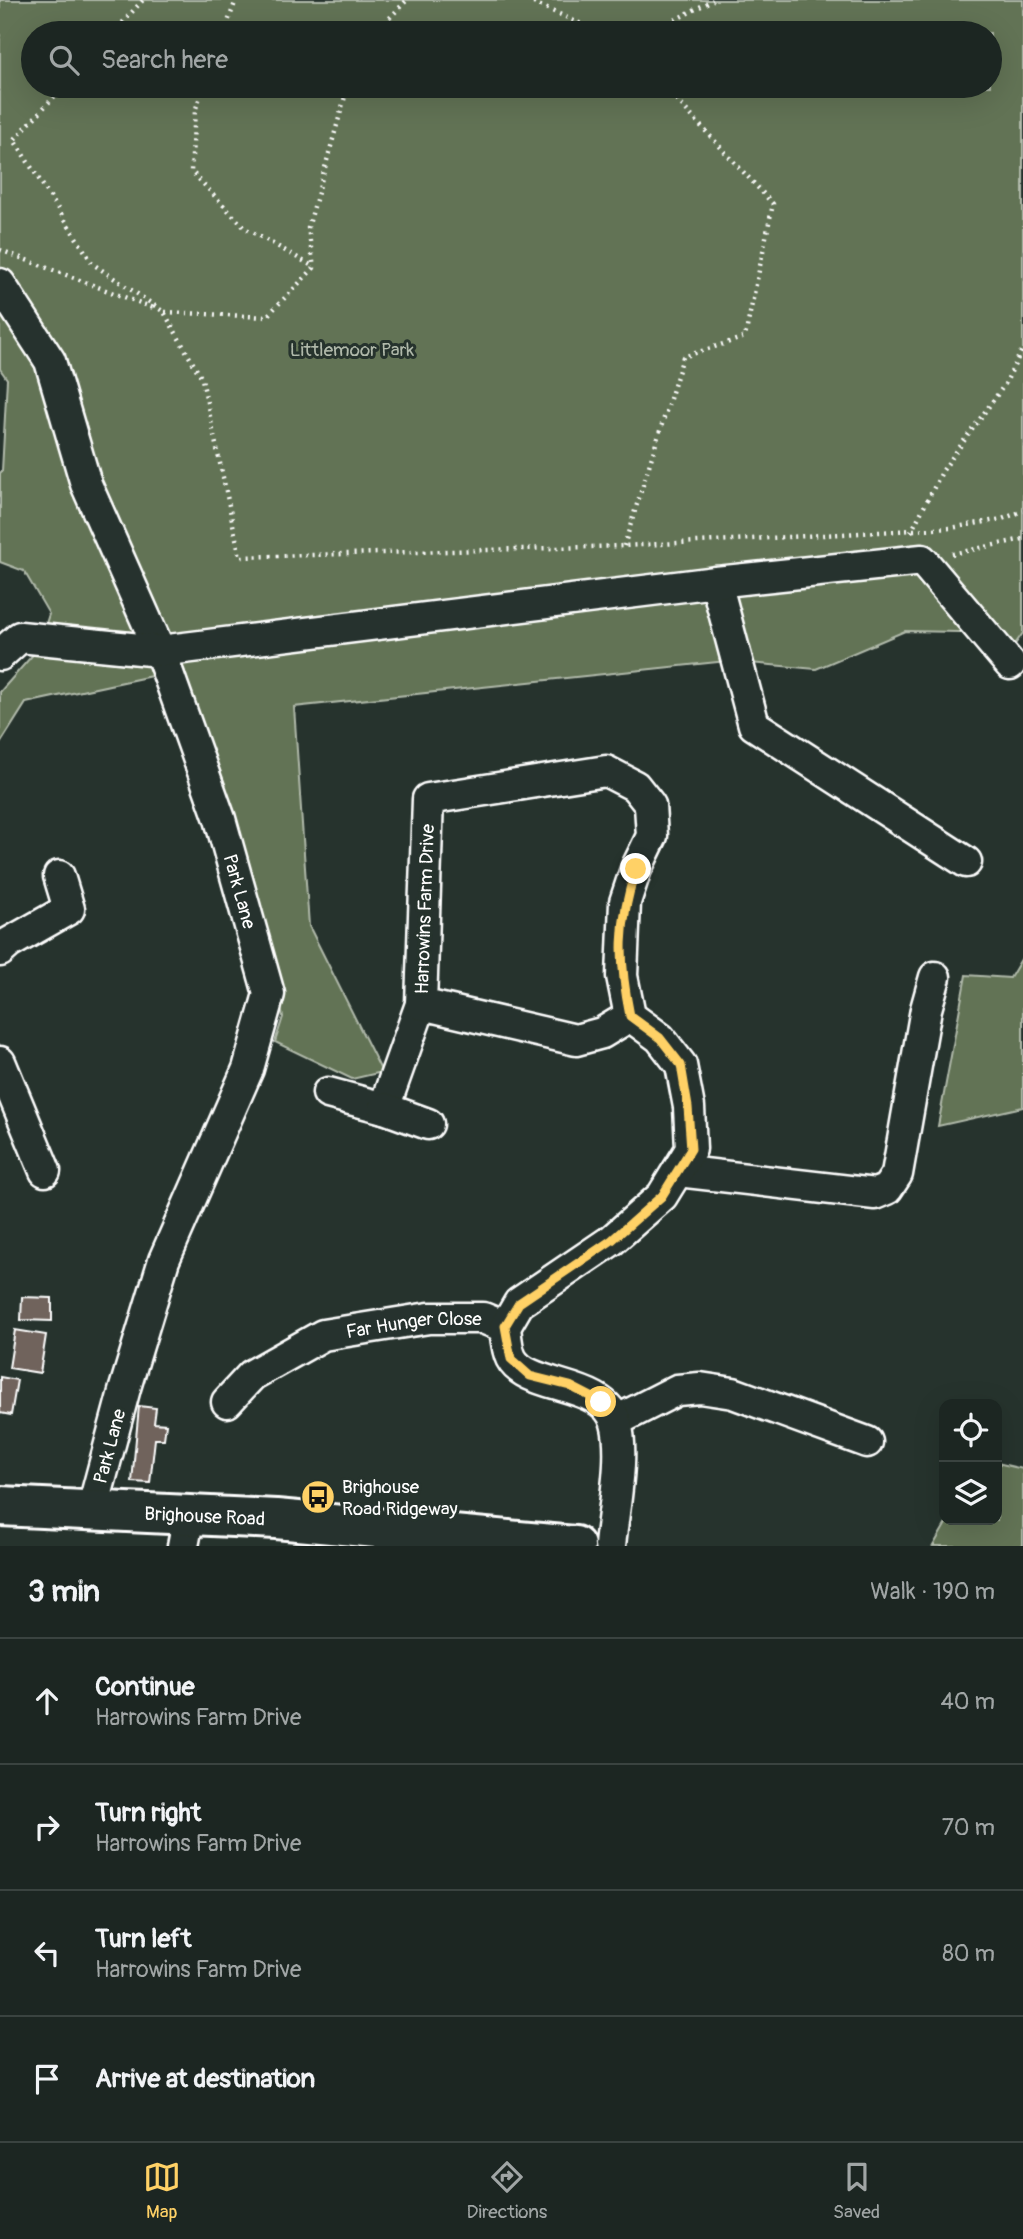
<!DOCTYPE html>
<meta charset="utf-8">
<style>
:root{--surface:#1c2622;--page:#29322f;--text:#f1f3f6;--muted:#a0a5a5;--line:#3a4340;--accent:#ffd166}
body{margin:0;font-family:Pangolin,sans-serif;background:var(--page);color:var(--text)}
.controls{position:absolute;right:21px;bottom:21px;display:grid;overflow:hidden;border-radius:14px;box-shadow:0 7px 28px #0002}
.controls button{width:63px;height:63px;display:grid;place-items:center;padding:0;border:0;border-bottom:2px solid var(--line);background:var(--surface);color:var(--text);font:35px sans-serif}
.stop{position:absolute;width:21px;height:21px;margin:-16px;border:5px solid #ffd166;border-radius:50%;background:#fff}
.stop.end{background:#ffd166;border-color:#fff;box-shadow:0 2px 7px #0008}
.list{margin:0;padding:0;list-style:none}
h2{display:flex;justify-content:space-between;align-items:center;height:91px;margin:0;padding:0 28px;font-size:30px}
h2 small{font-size:23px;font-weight:400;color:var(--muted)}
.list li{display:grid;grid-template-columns:46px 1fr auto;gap:21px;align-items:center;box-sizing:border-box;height:126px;padding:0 28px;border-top:2px solid var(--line)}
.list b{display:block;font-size:26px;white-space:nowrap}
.list p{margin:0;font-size:23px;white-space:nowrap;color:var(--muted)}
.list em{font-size:23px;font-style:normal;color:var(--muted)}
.icon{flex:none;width:38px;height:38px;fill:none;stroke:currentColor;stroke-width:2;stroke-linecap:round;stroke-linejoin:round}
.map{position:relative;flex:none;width:1023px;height:1546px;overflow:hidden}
.search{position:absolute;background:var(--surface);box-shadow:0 7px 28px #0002;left:21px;right:21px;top:21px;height:77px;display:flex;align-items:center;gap:18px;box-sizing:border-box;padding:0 24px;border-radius:38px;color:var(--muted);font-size:26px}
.sheet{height:595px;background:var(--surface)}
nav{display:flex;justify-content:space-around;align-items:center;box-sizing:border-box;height:98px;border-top:2px solid var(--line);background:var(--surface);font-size:19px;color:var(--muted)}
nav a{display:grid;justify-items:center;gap:4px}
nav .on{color:var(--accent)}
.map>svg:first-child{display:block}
.green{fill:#627355;stroke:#b0b9aa;stroke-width:2;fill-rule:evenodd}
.building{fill:#6f635c;stroke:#fff;stroke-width:2}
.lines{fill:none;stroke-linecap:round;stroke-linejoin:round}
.minor-casing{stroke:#fff;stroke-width:35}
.major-casing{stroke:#fff;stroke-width:44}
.path{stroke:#fff;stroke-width:4.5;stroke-dasharray:2 5;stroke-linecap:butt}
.minor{stroke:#26332d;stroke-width:30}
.major{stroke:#26332d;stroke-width:38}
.route{stroke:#ffd166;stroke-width:9}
.labels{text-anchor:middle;stroke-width:6;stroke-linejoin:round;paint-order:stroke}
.park-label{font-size:19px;fill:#b0b9aa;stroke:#26332d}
.street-label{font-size:19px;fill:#fff;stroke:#26332d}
.poi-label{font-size:19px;fill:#fff;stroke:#26332d;text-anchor:start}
</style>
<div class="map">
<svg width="1023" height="1546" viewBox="0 0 1023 1546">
<rect width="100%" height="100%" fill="#26332d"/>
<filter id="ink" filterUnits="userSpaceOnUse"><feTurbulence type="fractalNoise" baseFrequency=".0143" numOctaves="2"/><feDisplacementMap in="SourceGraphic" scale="14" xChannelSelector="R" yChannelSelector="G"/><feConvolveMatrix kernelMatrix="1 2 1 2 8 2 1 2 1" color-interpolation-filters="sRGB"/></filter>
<g filter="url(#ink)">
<g class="green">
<path d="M0 0H1023V633L1013 647 959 632 905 631 816 669 727 661 294 707 309 926 382 1072 352 1079 275 1042 283 1017 267 943 184 669 26 703 0 744V692L38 649 49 614 24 571 0 562V473L2 471 7 379 0 369ZM33 33H990V86H33Z"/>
<path d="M1023 956V1107L938 1126 966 975 1010 978Z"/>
<path d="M997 1463 1023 1469V1546H933L948 1520H997Z"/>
</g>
<g class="building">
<path d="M22 1297 52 1298V1321L21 1320Z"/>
<path d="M15 1330 46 1335 40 1373 9 1368Z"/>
<path d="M0 1377 17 1380 11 1415 0 1413Z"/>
<path d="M139 1406 156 1408 154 1423 166 1424 164 1439H155L150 1483 132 1482Z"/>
</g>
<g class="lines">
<g class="minor-casing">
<g id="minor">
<path id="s1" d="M0 284 50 361 86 484 160 651 220 819 269 994 248 1069 164 1260 125 1388 92 1511"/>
<path d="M716 582 754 725 966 862"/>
<path d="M0 655 20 637 160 651 716 582 922 560 1010 664"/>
<path d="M0 951 9 943 69 909 59 876"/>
<path d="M0 1062 45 1171"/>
<path d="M328 1093 384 1108 421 1004"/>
<path d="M384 1108 428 1124"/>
<path d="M678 1171 875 1194 887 1189 897 1174 926 1009 935 977"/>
<path id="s2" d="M227 1402 252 1375 323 1335 429 1318H483L505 1327"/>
<path d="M616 1421 677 1390 700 1388 733 1393 867 1442"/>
<path d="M183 1546 189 1515"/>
<path d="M610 1546C613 1512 625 1455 616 1423 605 1380 527 1390 511 1358 507 1350 506 1336 505 1327L519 1303 612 1240 662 1196 691 1149 689 1107 681 1065 660 1038 630 1016 622 976 625 902 636 869 652 836 650 805 635 786 606 771 428 799 421 1004 576 1040 602 1033 630 1016"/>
</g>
</g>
<g class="major-casing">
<g id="major">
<path id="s3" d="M0 1506 276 1519 575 1546"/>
</g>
</g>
<g class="path">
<path d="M527 0 602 33"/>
<path d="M113 33 143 0"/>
<path d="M224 33 236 0"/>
<path d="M375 33 407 0"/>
<path d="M650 33 713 0"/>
<path d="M64 86 14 140 93 264 164 312 202 379 240 557 624 546 951 528 1002 519 1023 511"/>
<path d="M204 86 195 111 191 171 245 228 314 267"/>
<path d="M0 250 156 309"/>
<path d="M165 312 266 317 314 268 308 228 348 86"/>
<path d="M911 532 943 470 1005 384 1023 348"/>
<path d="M624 546 683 357 745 337 773 204 664 86"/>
<path d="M952 554 1023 539"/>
</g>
<use href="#minor" class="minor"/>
<use href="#major" class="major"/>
</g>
</g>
<g class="lines" filter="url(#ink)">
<path class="route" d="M601 1402 570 1386 530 1376 511 1359 505 1326 519 1303 612 1240 662 1196 691 1149 688 1107 681 1065 660 1038 630 1016C619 962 618 923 636 869"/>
</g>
<defs>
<g id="bus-disc" transform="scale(1.75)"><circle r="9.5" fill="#ffd166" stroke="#26332d"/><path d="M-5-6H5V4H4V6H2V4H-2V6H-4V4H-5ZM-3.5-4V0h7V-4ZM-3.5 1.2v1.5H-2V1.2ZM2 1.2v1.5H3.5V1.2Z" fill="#111"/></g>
</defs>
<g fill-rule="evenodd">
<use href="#bus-disc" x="318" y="1497"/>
</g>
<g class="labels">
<g class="park-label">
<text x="352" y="356">Littlemoor Park</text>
</g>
<g class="street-label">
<text dy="7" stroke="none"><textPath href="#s1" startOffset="656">Park Lane</textPath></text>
<text transform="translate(424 909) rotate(-88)" y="7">Harrowins Farm Drive</text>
<text dy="7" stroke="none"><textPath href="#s2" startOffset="210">Far Hunger Close</textPath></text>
<text transform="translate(109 1446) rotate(-75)" y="7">Park Lane</text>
<text dy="7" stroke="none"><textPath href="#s3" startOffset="205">Brighouse Road</textPath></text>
</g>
<g class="poi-label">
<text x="342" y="1493">Brighouse<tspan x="342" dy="22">Road Ridgeway</tspan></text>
</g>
</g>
</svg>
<div class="controls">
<button><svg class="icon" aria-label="locate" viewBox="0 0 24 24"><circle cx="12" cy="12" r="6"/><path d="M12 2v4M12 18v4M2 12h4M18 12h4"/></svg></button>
<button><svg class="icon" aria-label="layers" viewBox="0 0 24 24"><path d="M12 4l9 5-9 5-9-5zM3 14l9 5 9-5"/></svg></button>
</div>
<div class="stop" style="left:601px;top:1402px"></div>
<div class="stop end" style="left:636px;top:869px"></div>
<div class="search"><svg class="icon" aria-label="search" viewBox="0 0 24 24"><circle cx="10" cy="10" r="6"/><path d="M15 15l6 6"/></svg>Search here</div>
</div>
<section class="sheet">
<h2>3 min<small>Walk · 190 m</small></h2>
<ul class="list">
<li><svg class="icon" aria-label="ahead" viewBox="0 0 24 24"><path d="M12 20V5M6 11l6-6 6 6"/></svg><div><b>Continue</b><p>Harrowins Farm Drive</p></div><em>40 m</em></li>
<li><svg class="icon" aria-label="right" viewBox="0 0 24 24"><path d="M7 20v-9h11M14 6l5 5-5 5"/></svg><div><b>Turn right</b><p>Harrowins Farm Drive</p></div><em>70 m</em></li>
<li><svg class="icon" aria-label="left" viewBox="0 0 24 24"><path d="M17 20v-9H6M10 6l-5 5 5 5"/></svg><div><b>Turn left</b><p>Harrowins Farm Drive</p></div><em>80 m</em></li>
<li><svg class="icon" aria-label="arrive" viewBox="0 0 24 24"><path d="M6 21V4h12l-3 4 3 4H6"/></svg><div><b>Arrive at destination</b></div></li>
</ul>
</section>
<nav>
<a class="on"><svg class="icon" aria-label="map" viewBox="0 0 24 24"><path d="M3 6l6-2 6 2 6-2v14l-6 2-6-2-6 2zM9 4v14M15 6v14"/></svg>Map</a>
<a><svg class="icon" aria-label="directions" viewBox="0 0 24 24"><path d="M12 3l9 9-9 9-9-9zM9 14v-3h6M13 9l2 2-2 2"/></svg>Directions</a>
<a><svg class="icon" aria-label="saved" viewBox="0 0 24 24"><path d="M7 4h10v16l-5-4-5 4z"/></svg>Saved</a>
</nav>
